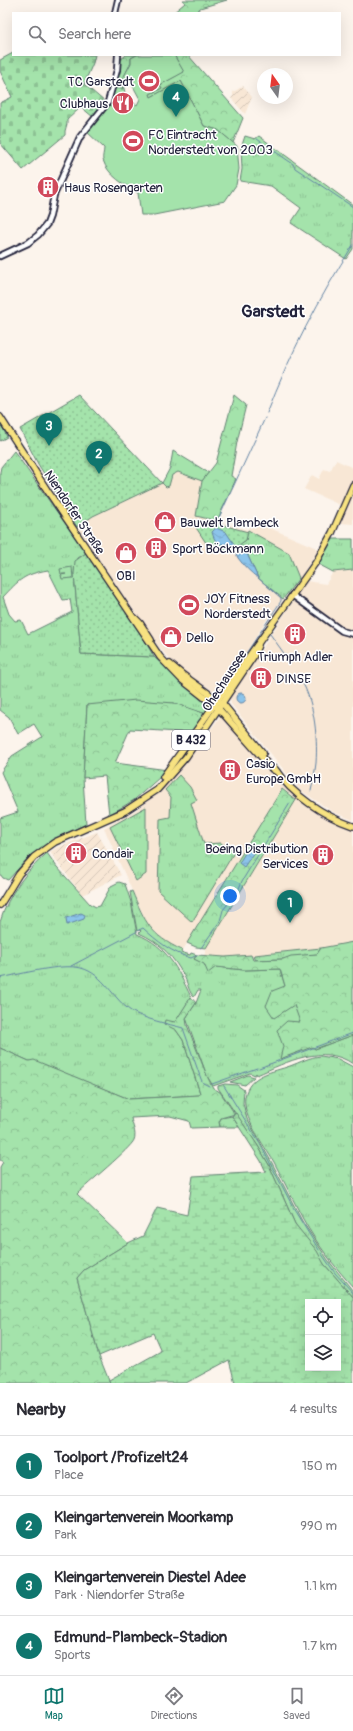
<!DOCTYPE html>
<meta charset="utf-8">
<style>
:root{--surface:#fff;--page:#f7f7f7;--text:#2b2b33;--muted:#7c7c81;--line:#e1e1e2;--accent:#0f766e}
body{margin:0;font-family:Pangolin,sans-serif;background:var(--page);color:var(--text)}
.controls{position:absolute;right:12px;bottom:12px;display:grid;overflow:hidden;border-radius:0px;box-shadow:0 4px 16px #0002}
.controls button{width:36px;height:36px;display:grid;place-items:center;padding:0;border:0;border-bottom:1px solid var(--line);background:var(--surface);color:var(--text);font:20px sans-serif}
.compass{position:absolute;left:257px;top:68px;width:36px;height:36px;border-radius:50%;background:var(--surface);box-shadow:0 4px 16px #0002;rotate:346deg}
.you{position:absolute;left:230px;top:896px;width:14px;height:14px;margin:-10px;border:3px solid #fff;border-radius:50%;background:#1a73e8;box-shadow:0 0 0 6px #1a73e833}
.badge{display:grid;place-items:center;width:26px;height:26px;border-radius:50%;background:var(--accent);color:#fff;font-size:13px;font-weight:700}
.pin{position:absolute;translate:-50% -33px;filter:drop-shadow(0 1px 2px #0008)}
.pin::after{content:'';position:absolute;top:21px;width:14px;height:12px;background:inherit;clip-path:polygon(0 0,100% 0,50% 100%)}
.list{margin:0;padding:0;list-style:none}
h2{display:flex;justify-content:space-between;align-items:center;height:52px;margin:0;padding:0 16px;font-size:17px}
h2 small{font-size:13px;font-weight:400;color:var(--muted)}
.list li{display:grid;grid-template-columns:26px 1fr auto;gap:12px;align-items:center;box-sizing:border-box;height:60px;padding:0 16px;border-top:1px solid var(--line)}
.list b{display:block;font-size:15px;white-space:nowrap}
.list p{margin:0;font-size:13px;white-space:nowrap;color:var(--muted)}
.list em{font-size:13px;font-style:normal;color:var(--muted)}
.icon{flex:none;width:22px;height:22px;fill:none;stroke:currentColor;stroke-width:2;stroke-linecap:round;stroke-linejoin:round}
.map{position:relative;flex:none;width:353px;height:1383px;overflow:hidden}
.search{position:absolute;background:var(--surface);box-shadow:0 4px 16px #0002;left:12px;right:12px;top:12px;height:44px;display:flex;align-items:center;gap:10px;box-sizing:border-box;padding:0 14px;border-radius:0px;color:var(--muted);font-size:15px}
.sheet{height:292px;background:var(--surface)}
nav{display:flex;justify-content:space-around;align-items:center;box-sizing:border-box;height:56px;border-top:1px solid var(--line);background:var(--surface);font-size:11px;color:var(--muted)}
nav a{display:grid;justify-items:center;gap:2px}
nav .on{color:var(--accent)}
.map>svg:first-child{display:block}
.built{fill:#f8e7d5}
.industrial{fill:url(#industrial-furrows)}
.grass{fill:url(#grass-tufts);stroke:#638273;fill-rule:evenodd}
.forest{fill:url(#forest-crowns);stroke:#638273}
.wetland{fill:url(#wetland-marsh);stroke:#638273;fill-rule:evenodd}
.cemetery{fill:url(#cemetery-stones);stroke:#638273}
.garden{fill:url(#garden-dots);stroke:#638273}
.pitch{fill:#a4e3ab;stroke:#638273;fill-rule:evenodd}
.water{fill:url(#water-waves);stroke:#6283a4}
.lines{fill:none;stroke-linecap:round;stroke-linejoin:round}
.stream{stroke:#6283a4;stroke-width:1}
.minor-casing{stroke:#22223b;stroke-width:8}
.major-casing{stroke:#22223b;stroke-width:8}
.minor{stroke:#fff;stroke-width:4.5}
.major{stroke:#f7e281;stroke-width:5.5}
.labels{text-anchor:middle;stroke-width:3;stroke-linejoin:round;paint-order:stroke}
.shield{fill:#fff;stroke:#646476;stroke-width:1}
.shield-label{font-size:12px;font-weight:bold;fill:#22223b}
.poi-label{font-size:13px;fill:#22223b;stroke:#fff;text-anchor:start}
.street-label{font-size:13px;fill:#22223b;stroke:#fff}
.district-label{font-size:17px;font-weight:bold;fill:#22223b;stroke:#fff}
</style>
<div class="map">
<svg width="353" height="1383" viewBox="0 0 353 1383">
<defs>
<pattern id="industrial-furrows" width="10" height="10" patternUnits="userSpaceOnUse"><rect width="10" height="10" fill="#f8e7d5"/><path d="M-1 1l2-2M0 10L10 0M9 11l2-2" fill="none" stroke="#d4c6b8"/></pattern>
<pattern id="grass-tufts" width="24" height="20" patternUnits="userSpaceOnUse"><rect width="24" height="20" fill="#a4e3ab"/><path d="M3 7l-1-3M5 7V3M7 7l1-3M15 17l-1-3M17 17v-4M19 17l1-3" fill="none" stroke="#8dc294"/></pattern>
<pattern id="forest-crowns" width="20" height="18" patternUnits="userSpaceOnUse"><rect width="20" height="18" fill="#a4e3ab"/><path d="M2 6a3 3 0 1 1 6 0M12 15a3 3 0 1 1 6 0" fill="none" stroke="#8dc294"/></pattern>
<pattern id="wetland-marsh" width="20" height="14" patternUnits="userSpaceOnUse"><rect width="20" height="14" fill="#a4e3ab"/><path d="M1 5h8M5 5V1M11 12h8M15 12V8" fill="none" stroke="#8dc294"/></pattern>
<pattern id="cemetery-stones" width="16" height="16" patternUnits="userSpaceOnUse"><rect width="16" height="16" fill="#a4e3ab"/><path d="M2 7V4a2 2 0 0 1 4 0v3zM10 15v-3a2 2 0 0 1 4 0v3z" fill="#8dc294"/></pattern>
<pattern id="garden-dots" width="8" height="8" patternUnits="userSpaceOnUse"><rect width="8" height="8" fill="#a4e3ab"/><path d="M2 2h.1M6 6h.1" fill="none" stroke="#8dc294" stroke-width="1.8" stroke-linecap="round"/></pattern>
<pattern id="water-waves" width="16" height="10" patternUnits="userSpaceOnUse"><rect width="16" height="10" fill="#8cc4ea"/><path d="M0 5q4-4 8 0t8 0" fill="none" stroke="#78a8ca"/></pattern>
</defs>
<rect width="100%" height="100%" fill="#fcf4ec"/>
<filter id="ink" filterUnits="userSpaceOnUse"><feTurbulence type="fractalNoise" baseFrequency=".025" numOctaves="2"/><feDisplacementMap in="SourceGraphic" scale="8" xChannelSelector="R" yChannelSelector="G"/><feConvolveMatrix kernelMatrix="1 2 1 2 8 2 1 2 1" color-interpolation-filters="sRGB"/></filter>
<g filter="url(#ink)">
<g class="built">
<path d="M336 460 353 468V524L340 523V505L304 489 312 475 319 479 324 469 330 471Z"/>
<path d="M178 472 202 481 196 516 248 530 251 520 319 549 300 578 265 622 252 643 221 690 215 692 190 676 174 664 157 645 77 527 93 516 162 483 166 487 172 475Z"/>
<path d="M353 570V820L333 812 300 790 231 704 230 698 306 581 326 584 333 572Z"/>
<path d="M220 717 224 718 285 785 296 795 328 819 353 830V942L321 948 254 955 225 957 204 956 206 948 296 800 282 789 183 950 165 941 147 924 104 828 136 810 157 792 189 758Z"/>
</g>
<g class="industrial">
<path d="M243 86 252 97 245 114 231 98 233 96V92Z"/>
<path d="M97 832 121 875 82 895 50 852 56 848Z"/>
</g>
<g class="grass">
<path d="M245 136 255 139 259 136 353 205V249L346 259 291 223 301 208 271 186 240 181 242 169 241 148Z"/>
<path d="M0 422 7 437 0 441Z"/>
<path d="M14 451 86 553 78 558 74 574 81 654 154 657 207 705 206 714 174 703 87 705 83 778 86 824 52 840 28 858 8 880 3 878 0 874V818L18 812 1 772 12 756 42 737 34 724 18 734 9 717 0 710V472L1 467ZM48 570 63 600 70 599 72 612 28 634 21 620 15 621 9 614 3 597C19 580 24 574 48 570Z"/>
<path d="M173 451 209 473 202 481 178 472 172 475 169 486 166 487 162 483 170 468Z"/>
<path d="M248 530 289 553 299 578 283 599 258 578 248 556 247 551 238 545 246 540Z"/>
<path d="M333 539H353V570L333 572 318 564Z"/>
<path d="M179 775 190 787 197 800 191 803 204 844 221 843 235 851 192 922 158 891 160 819 170 817 171 797 165 790Z"/>
<path d="M146 807V874L136 881 110 827Z"/>
<path d="M47 853 57 867 90 904 96 907 100 906 111 886 119 882 125 884 131 902 137 934C168 947 177 968 191 997L175 1023 176 1030 183 1040 200 1093 199 1095 129 1099 42 1064 29 1061 0 1048V922C9 893 25 873 47 853Z"/>
<path d="M132 891C145 922 150 935 182 950L181 952 190 955 191 953 197 955 194 959 216 967 244 970 280 969 285 986 313 1047 315 1049 353 1035V1064C323 1043 287 1062 257 1075L256 1073 255 1075 250 1073 213 1086 207 1076 186 1018 196 1003 201 990H198L194 997C189 992 188 985 185 978 175 958 160 942 139 933L141 931 140 930 137 931 130 892Z"/>
<path d="M321 948 317 954 284 959 255 960 253 957 254 955Z"/>
<path d="M321 1056 338 1059 353 1067V1287C334 1266 317 1244 303 1219 293 1200 284 1181 274 1162 264 1145 242 1117 245 1097 249 1074 273 1072 290 1066 301 1062 309 1057 321 1056Z"/>
<path d="M248 1075 254 1077 245 1085 230 1082Z"/>
<path d="M225 1084 237 1085 244 1090 243 1103 247 1119 272 1163 302 1221 328 1260 353 1291V1297L324 1264 295 1224 269 1165 258 1146 218 1088V1086Z"/>
<path d="M232 1116 239 1127H220L219 1122 221 1118Z"/>
</g>
<g class="forest">
<path d="M183 0H227L200 8 196 13H173L185 3Z"/>
<path d="M126 55H137L131 58V63L121 82 123 90 114 88 119 72 120 60Z"/>
<path d="M174 55H188L243 118 233 143 218 130 204 126 181 81 151 97 150 94 162 88 160 85 183 72Z"/>
<path d="M234 395 246 405 237 442 231 476 236 479 217 521 196 516 202 481 216 463Z"/>
<path d="M72 567 73 578 62 579 61 575 66 574H61L60 569Z"/>
<path d="M136 700 174 703 206 714 194 733 130 729 115 763 168 770 134 800 109 815 105 776 83 778 87 705Z"/>
<path d="M282 789 296 800 206 948 196 947 187 943Z"/>
<path d="M353 942V1035L315 1049 312 1047 280 1059 283 1046 277 1030 287 1021 300 1022 294 1005 274 1018 266 1006 272 991 285 986 280 969 244 970 216 967 208 973 204 964 194 959 197 955 225 957 251 955 253 960 283 959 291 956 317 954 321 948Z"/>
<path d="M191 997 196 1003 186 1018 187 1025 207 1076 213 1088 220 1092 235 1114 221 1118 219 1122 220 1127 191 1128 189 1121 170 1116 131 1118C132 1125 137 1133 134 1140 131 1148 86 1185 77 1194L128 1243 84 1270 77 1278 99 1356 110 1383H0V1167L3 1162 0 1160V1048L29 1061 34 1060 129 1099 199 1095 200 1093 183 1040 176 1030 164 1024 165 1020 175 1022Z"/>
</g>
<path class="wetland" d="M236 1113 258 1146 269 1165 295 1224 317 1251 324 1264 353 1297V1383H235L229 1360 186 1383H110L109 1380 161 1351 153 1333 99 1356 77 1278 84 1270 128 1243 143 1236 157 1208 187 1215 193 1176 266 1172 261 1161 232 1116ZM308 1302H338V1368H308Z"/>
<path class="cemetery" d="M13 53V55H95L93 63 84 84 105 102 93 117 81 107 67 120C68 126 64 129 65 135L23 170 0 143V103L12 97 0 71V60Z"/>
<g class="garden">
<path d="M79 395 162 483 93 516 77 527 38 464 20 429Z"/>
<path d="M193 523 219 524 248 532 246 540 229 552 224 550 222 552 217 545 210 549Z"/>
<path d="M86 553 143 637 154 657 81 654 74 574 75 561Z"/>
</g>
<path class="pitch" d="M137 55H174L184 72 160 85 162 88 150 94 151 97 181 81 204 126 218 130 237 146 239 169 236 185 225 201 154 215H141L138 193C125 185 108 176 103 160 102 157 104 152 104 148L86 131 108 106 114 88 123 89 121 82 131 63V58ZM128 77 140 99 137 105 126 97 122 80Z"/>
<g class="water">
<path d="M216 528 226 532 236 547 238 545 247 551 248 556 258 578C251 573 243 565 238 558 236 554 235 549 232 547 224 540 217 551 212 532Z"/>
<circle cx="241" cy="698" r="5"/>
<path d="M250 845 255 846 256 849 244 867 239 863Z"/>
<path d="M81 913 85 915 84 919 67 925 66 918Z"/>
</g>
<g class="lines">
<g class="stream">
<path d="M257 139 293 164 295 168 353 207"/>
<path d="M267 413C290 354 319 298 353 245"/>
<path d="M216 528 217 522 265 418"/>
<path d="M270 634 291 663"/>
<path d="M237 667 281 601V598L257 577"/>
<path d="M298 675C314 698 318 735 316 763 315 772 313 782 311 791"/>
<path d="M137 931 143 928C157 941 172 953 191 958L197 955"/>
<path d="M201 948 220 921 223 910 238 891 242 881 290 803"/>
<path d="M71 966 136 932"/>
<path d="M0 978C22 974 61 963 81 968 104 974 113 999 131 1011 143 1019 169 1024 183 1028L201 1079 203 1083 209 1086"/>
<path d="M259 1068 353 1033"/>
<path d="M212 1084 257 1068"/>
<path d="M224 1086 260 1144 292 1205"/>
<path d="M293 1208 319 1250"/>
<path d="M321 1253 335 1273 353 1293"/>
</g>
<g class="minor-casing">
<g id="minor">
<path d="M115 13 118 0"/>
<path d="M0 256 28 243 38 235 47 224 50 216 54 195 80 137 108 102 117 70 118 55"/>
<path d="M292 595 342 631 353 634"/>
</g>
</g>
<g class="major-casing">
<g id="major">
<path d="M0 417 47 490 160 657 181 679 219 709 272 769 277 772"/>
<path d="M135 618 140 623 151 640"/>
<path d="M170 664 183 675 223 704 263 753"/>
<path d="M275 769C292 795 324 816 353 826"/>
<path d="M163 777 316 562 332 533 353 485"/>
<path d="M0 905 19 874 34 857 55 842 125 811 157 790 186 757 253 657 258 645"/>
</g>
</g>
<use href="#minor" class="minor"/>
<use href="#major" class="major"/>
</g>
</g>
<defs>
<g id="stadium-disc" transform="scale(1.15)"><circle r="9.5" fill="#d1495b" stroke="#fff"/><path d="M0-5a6.5 5 0 1 0 0 10a6.5 5 0 1 0 0-10ZM-3.5-1.8h7v3.6h-7Z" fill="#fff"/></g>
<g id="restaurant-disc" transform="scale(1.15)"><circle r="9.5" fill="#d1495b" stroke="#fff"/><path d="M-5-6h1v4h1v-4h1v4h1v-4h1v5L-1.5 .5V6h-2V.5L-5-1ZM5-6V6H3V1.5H1.5Q1.5-4 5-6Z" fill="#fff"/></g>
<g id="building-disc" transform="scale(1.15)"><circle r="9.5" fill="#d1495b" stroke="#fff"/><path d="M-4-6H4V6H1V3H-1V6H-4ZM-2.5-4.3h1.7v1.8h-1.7ZM.8-4.3h1.7v1.8H.8ZM-2.5-1h1.7V.8h-1.7ZM.8-1h1.7V.8H.8Z" fill="#fff"/></g>
<g id="shop-disc" transform="scale(1.15)"><circle r="9.5" fill="#d1495b" stroke="#fff"/><path d="M-5-2.5h2.3a2.7 3.5 0 0 1 5.4 0H5L5.5 6h-11ZM-1.5-2.5h3a1.5 2.3 0 0 0-3 0Z" fill="#fff"/></g>
</defs>
<g fill-rule="evenodd">
<use href="#stadium-disc" x="149" y="81"/>
<use href="#restaurant-disc" x="123" y="103"/>
<use href="#stadium-disc" x="133" y="141"/>
<use href="#building-disc" x="48" y="187"/>
<use href="#shop-disc" x="165" y="522"/>
<use href="#building-disc" x="156" y="548"/>
<use href="#shop-disc" x="126" y="553"/>
<use href="#stadium-disc" x="189" y="605"/>
<use href="#building-disc" x="295" y="634"/>
<use href="#shop-disc" x="171" y="637"/>
<use href="#building-disc" x="261" y="678"/>
<use href="#building-disc" x="230" y="770"/>
<use href="#building-disc" x="76" y="853"/>
<use href="#building-disc" x="323" y="855"/>
</g>
<g class="labels">
<rect class="shield" x="172" y="730" width="38" height="20" rx="3"/>
<g class="shield-label">
<text x="191" y="744">B 432</text>
</g>
<g class="poi-label">
<text x="134" y="86" text-anchor="end">TC Garstedt</text>
<text x="108" y="108" text-anchor="end">Clubhaus</text>
<text x="148" y="139">FC Eintracht<tspan x="148" dy="15">Norderstedt von 2003</tspan></text>
<text x="64" y="192">Haus Rosengarten</text>
<text x="180" y="527">Bauwelt Plambeck</text>
<text x="172" y="553">Sport Böckmann</text>
<text x="126" y="580" text-anchor="middle">OBI</text>
<text x="204" y="603">JOY Fitness<tspan x="204" dy="15">Norderstedt</tspan></text>
<text x="186" y="642">Dello</text>
<text x="295" y="661" text-anchor="middle">Triumph Adler</text>
<text x="276" y="683">DINSE</text>
<text x="246" y="768">Casio<tspan x="246" dy="15">Europe GmbH</tspan></text>
<text x="308" y="853" text-anchor="end">Boeing Distribution<tspan x="308" dy="15">Services</tspan></text>
<text x="92" y="858">Condair</text>
</g>
<g class="street-label">
<text transform="translate(75 512) rotate(56)" y="5">Niendorfer Straße</text>
<text transform="translate(224 680) rotate(-57)" y="5">Ohechaussee</text>
</g>
<g class="district-label">
<text x="273" y="317">Garstedt</text>
</g>
</g>
</svg>
<div class="controls">
<button><svg class="icon" aria-label="locate" viewBox="0 0 24 24"><circle cx="12" cy="12" r="6"/><path d="M12 2v4M12 18v4M2 12h4M18 12h4"/></svg></button>
<button><svg class="icon" aria-label="layers" viewBox="0 0 24 24"><path d="M12 4l9 5-9 5-9-5zM3 14l9 5 9-5"/></svg></button>
</div>
<svg class="compass" viewBox="-18 -18 36 36"><path d="M0-13l5 13h-10z" fill="#e53935"/><path d="M0 13l5-13h-10z" fill="#7c7c81"/></svg>
<div class="you"></div>
<div class="pin badge" style="left:290px;top:923px">1</div>
<div class="pin badge" style="left:99px;top:474px">2</div>
<div class="pin badge" style="left:49px;top:446px">3</div>
<div class="pin badge" style="left:176px;top:117px">4</div>
<div class="search"><svg class="icon" aria-label="search" viewBox="0 0 24 24"><circle cx="10" cy="10" r="6"/><path d="M15 15l6 6"/></svg>Search here</div>
</div>
<section class="sheet">
<h2>Nearby<small>4 results</small></h2>
<ul class="list">
<li><span class="badge">1</span><div><b>Toolport /Profizelt24</b><p>Place</p></div><em>150 m</em></li>
<li><span class="badge">2</span><div><b>Kleingartenverein Moorkamp</b><p>Park</p></div><em>990 m</em></li>
<li><span class="badge">3</span><div><b>Kleingartenverein Diestel Adee</b><p>Park · Niendorfer Straße</p></div><em>1.1 km</em></li>
<li><span class="badge">4</span><div><b>Edmund-Plambeck-Stadion</b><p>Sports</p></div><em>1.7 km</em></li>
</ul>
</section>
<nav>
<a class="on"><svg class="icon" aria-label="map" viewBox="0 0 24 24"><path d="M3 6l6-2 6 2 6-2v14l-6 2-6-2-6 2zM9 4v14M15 6v14"/></svg>Map</a>
<a><svg class="icon" aria-label="directions" viewBox="0 0 24 24"><path d="M12 3l9 9-9 9-9-9zM9 14v-3h6M13 9l2 2-2 2"/></svg>Directions</a>
<a><svg class="icon" aria-label="saved" viewBox="0 0 24 24"><path d="M7 4h10v16l-5-4-5 4z"/></svg>Saved</a>
</nav>
